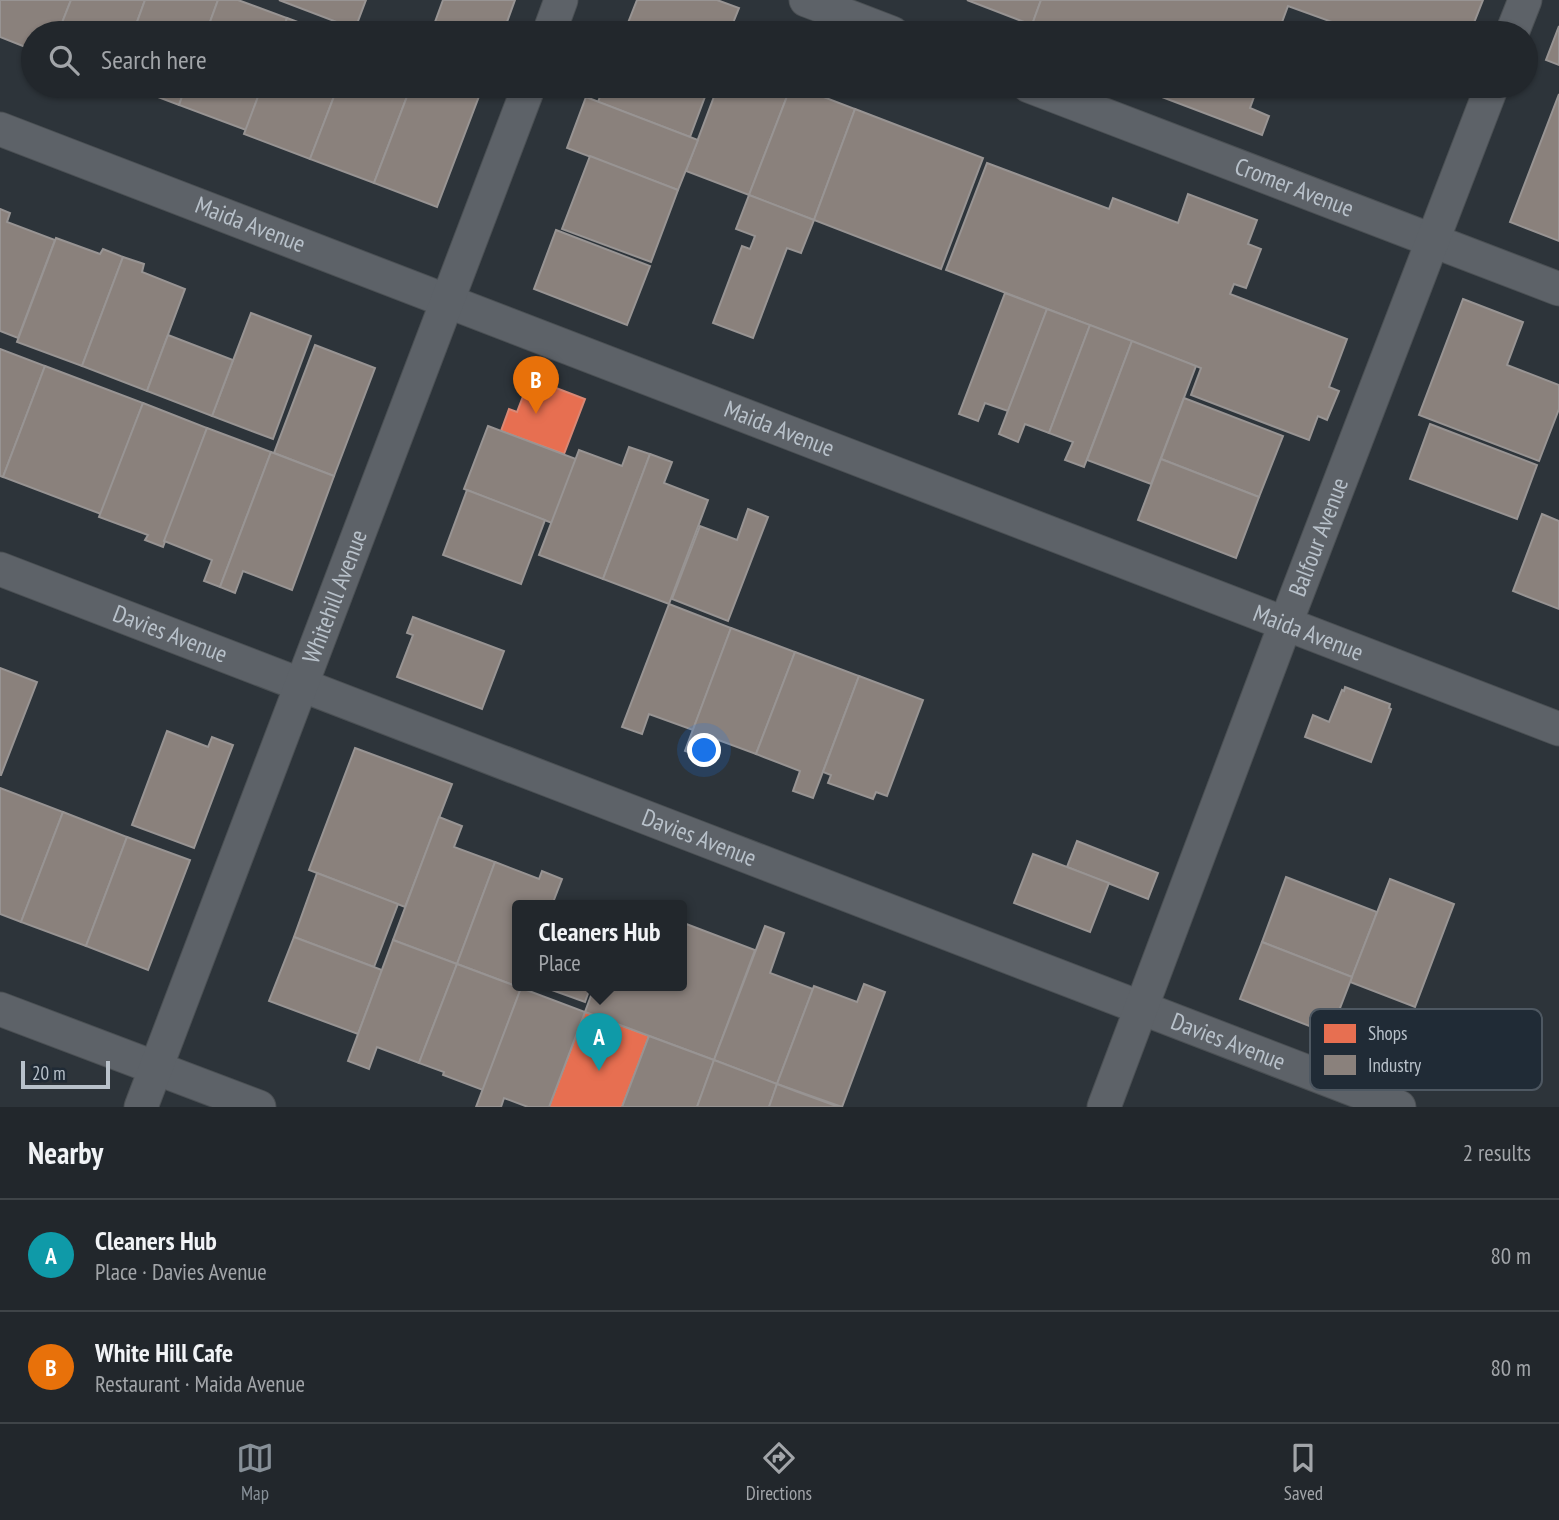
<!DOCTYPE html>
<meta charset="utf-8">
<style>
:root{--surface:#22272c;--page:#2a2f34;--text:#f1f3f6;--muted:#a2a5a9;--line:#3f4448;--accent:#879098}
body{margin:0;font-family:"PT Sans Narrow",sans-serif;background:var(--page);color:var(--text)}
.scale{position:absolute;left:21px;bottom:18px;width:89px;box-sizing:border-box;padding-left:7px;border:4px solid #b8c1ca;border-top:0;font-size:19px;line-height:24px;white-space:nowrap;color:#b8c1ca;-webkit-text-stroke:5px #202b36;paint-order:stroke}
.you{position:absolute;left:705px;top:751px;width:24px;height:24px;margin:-18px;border:5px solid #fff;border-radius:50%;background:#1a73e8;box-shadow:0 0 0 10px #1a73e833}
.badge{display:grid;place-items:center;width:46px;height:46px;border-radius:50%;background:var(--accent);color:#fff;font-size:23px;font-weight:700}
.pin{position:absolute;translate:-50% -58px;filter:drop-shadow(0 2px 4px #0008)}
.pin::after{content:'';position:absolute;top:37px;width:24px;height:21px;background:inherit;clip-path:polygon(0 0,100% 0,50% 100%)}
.popup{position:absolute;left:512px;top:900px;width:175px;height:91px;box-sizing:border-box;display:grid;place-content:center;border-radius:7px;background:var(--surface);filter:drop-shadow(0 2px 5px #0005);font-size:23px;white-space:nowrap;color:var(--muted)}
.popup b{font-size:26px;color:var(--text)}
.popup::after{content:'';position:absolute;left:50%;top:100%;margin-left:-14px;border:14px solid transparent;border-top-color:var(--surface)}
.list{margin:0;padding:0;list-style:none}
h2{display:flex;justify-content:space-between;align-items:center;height:91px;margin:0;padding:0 28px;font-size:30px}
h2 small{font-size:23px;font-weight:400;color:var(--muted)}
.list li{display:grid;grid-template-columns:46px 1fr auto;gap:21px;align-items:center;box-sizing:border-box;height:112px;padding:0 28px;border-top:2px solid var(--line)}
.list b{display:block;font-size:26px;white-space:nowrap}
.list p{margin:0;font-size:23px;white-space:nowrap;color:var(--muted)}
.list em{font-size:23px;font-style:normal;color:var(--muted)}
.icon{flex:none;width:38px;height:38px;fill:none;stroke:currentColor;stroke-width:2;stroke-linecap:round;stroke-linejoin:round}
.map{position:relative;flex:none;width:1559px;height:1107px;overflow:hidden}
.search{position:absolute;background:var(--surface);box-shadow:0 2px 5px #0004;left:21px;right:21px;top:21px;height:77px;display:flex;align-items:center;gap:18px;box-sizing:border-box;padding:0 24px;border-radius:38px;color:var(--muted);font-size:26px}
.sheet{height:315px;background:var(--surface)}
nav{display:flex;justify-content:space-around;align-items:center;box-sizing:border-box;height:98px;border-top:2px solid var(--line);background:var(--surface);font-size:19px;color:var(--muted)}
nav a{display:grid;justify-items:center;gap:4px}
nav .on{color:var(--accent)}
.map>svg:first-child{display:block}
.shops{fill:#e76f51;stroke:#d98875;stroke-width:2}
.industry{fill:#8a817c;stroke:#989493;stroke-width:2}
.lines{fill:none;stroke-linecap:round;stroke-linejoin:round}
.minor-casing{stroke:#4b5054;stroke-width:35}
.minor{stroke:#5d6268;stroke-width:33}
.labels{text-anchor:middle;stroke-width:7;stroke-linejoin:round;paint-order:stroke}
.street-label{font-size:24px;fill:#b8c1ca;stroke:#202b36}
.key{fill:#202b36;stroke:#4e5862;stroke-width:2}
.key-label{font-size:19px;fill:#b8c1ca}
</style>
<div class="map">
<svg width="1559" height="1107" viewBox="0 0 1559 1107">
<rect width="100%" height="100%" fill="#2d343a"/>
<g class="shops">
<path d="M530 378 585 399 564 454 501 431 509 409 517 412Z"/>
<path d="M585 1012 649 1036 622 1107H549Z"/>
</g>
<g class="industry">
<path d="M0 0H71L58 33H33V50L0 37Z"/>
<path d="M71 0H145L133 33H58Z"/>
<path d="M145 0H218L206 33H133Z"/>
<path d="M218 0H238L287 18 282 33H206Z"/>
<path d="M279 0H366L355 29Z"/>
<path d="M443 0H515L503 33H431Z"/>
<path d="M637 0H717L739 8 729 33H624Z"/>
<path d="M967 0H1041L1032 25Z"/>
<path d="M1041 0H1483L1470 33H1354L1334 26 1335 23 1288 6 1278 33H1029Z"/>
<path d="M287 18 327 33H282Z"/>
<path d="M1559 26V65L1546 60Z"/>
<path d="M129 86H186L179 105Z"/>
<path d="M186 86H262L246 130 179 105Z"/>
<path d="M262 86H338L310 159 244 134Z"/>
<path d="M338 86H411L374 183 310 159Z"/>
<path d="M411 86H466L481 91 437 207 374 183Z"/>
<path d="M604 86H709L690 137 598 102Z"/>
<path d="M718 86H791L749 195 686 171Z"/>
<path d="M791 86H795L855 109 814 220 749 195Z"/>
<path d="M1133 86H1258L1250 108 1269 116 1262 135Z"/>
<path d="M1559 94V241L1510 222Z"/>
<path d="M586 97 698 140 678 190 567 148Z"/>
<path d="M855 109 983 158 941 269 814 220Z"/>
<path d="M590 156 678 190 651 262 562 229Z"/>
<path d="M987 163 1109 209 1113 198 1178 223 1188 194 1257 220 1248 244 1261 249 1246 288 1234 284 1230 294 1347 339 1329 387 1339 391 1327 420 1318 416 1309 440 1191 395 1201 368 946 270Z"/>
<path d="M749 195 814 220 801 253 787 248 753 338 713 323 742 246 750 249 755 236 736 229Z"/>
<path d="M0 209 10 213 7 222 55 240 18 338 0 331Z"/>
<path d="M556 230 650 266 627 325 534 289Z"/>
<path d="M56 238 100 254 103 249 123 257 82 366 17 342Z"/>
<path d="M123 257 144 264 142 272 185 289 147 391 82 366Z"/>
<path d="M1005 293 1047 309 1008 411 985 403 978 421 959 414Z"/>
<path d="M1463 299 1523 322 1507 365 1559 385V409L1539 461 1419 415Z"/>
<path d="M1047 309 1090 325 1049 433 1025 424 1018 442 999 434Z"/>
<path d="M251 313 311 336 273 439 212 416Z"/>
<path d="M1090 325 1132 341 1084 467 1065 460 1073 442 1049 433Z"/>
<path d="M168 335 233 360 212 416 147 391Z"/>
<path d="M1132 341 1196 366 1151 484 1087 460Z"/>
<path d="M315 345 375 368 334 476 274 453Z"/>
<path d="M0 349 45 366 3 477 0 476Z"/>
<path d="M45 366 143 403 101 514 3 477Z"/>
<path d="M1184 398 1283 436 1259 497 1161 459Z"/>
<path d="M143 403 207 428 163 547 145 540 148 535 99 517Z"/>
<path d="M1430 424 1537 465 1517 519 1410 479Z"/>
<path d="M488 426 576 459 552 523 464 489Z"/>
<path d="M207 428 271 452 220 587 204 581 212 560 164 541Z"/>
<path d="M629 447 650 454 603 579 539 555 579 450 622 466Z"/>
<path d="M271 452 334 476 292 590 243 571 235 593 220 587Z"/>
<path d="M650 454 672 462 664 483 708 500 669 604 603 579Z"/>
<path d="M1161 459 1259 497 1236 558 1138 520Z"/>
<path d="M467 490 545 520 521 584 443 555Z"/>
<path d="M748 509 768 517 728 621 672 599 700 526 737 540Z"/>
<path d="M1542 514 1559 521V609L1513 591Z"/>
<path d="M669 604 731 628 693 730 649 714 642 734 622 727Z"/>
<path d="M413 617 504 651 482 709 397 677 413 635 407 633Z"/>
<path d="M731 628 795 652 756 754 713 738 705 758 685 751Z"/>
<path d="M795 652 859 676 813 798 793 791 800 771 756 754Z"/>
<path d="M0 668 37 682 1 775H0Z"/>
<path d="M859 676 923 700 887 796 876 792 873 799 828 783 831 775 823 772Z"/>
<path d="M1345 687 1390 704 1389 708 1391 709 1371 762 1305 737 1313 715 1329 722 1342 690 1344 691Z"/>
<path d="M167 731 208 747 212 737 233 745 194 848 132 825Z"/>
<path d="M355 748 452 784 405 907 309 870Z"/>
<path d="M0 788 63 812 21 922 0 914Z"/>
<path d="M63 812 127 837 86 946 21 922Z"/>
<path d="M439 817 462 826 454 847 495 862 457 964 393 940Z"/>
<path d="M127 837 190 860 148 970 86 946Z"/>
<path d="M1077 841 1158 873 1148 899 1067 867Z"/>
<path d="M1033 854 1109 883 1090 932 1014 903Z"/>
<path d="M495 862 539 879 542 871 562 879 552 905H517V985H522L521 988 457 964Z"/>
<path d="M317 873 398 904 374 967 294 937Z"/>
<path d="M1286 877 1377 912 1352 977 1262 942Z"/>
<path d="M1390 879 1454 904 1415 1007 1350 982Z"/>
<path d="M681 922 755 950 714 1060 585 1012 595 985H681Z"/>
<path d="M765 926 784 933 770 973 813 989 777 1084 714 1060Z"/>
<path d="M294 937 382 970 358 1034 269 1001Z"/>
<path d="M393 940 457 964 419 1063 377 1047 369 1069 348 1061Z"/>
<path d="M1262 942 1352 977 1330 1034 1240 999Z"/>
<path d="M457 964 521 988 483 1090 443 1075 444 1072 419 1063Z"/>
<path d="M864 984 885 992 842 1107 777 1084 814 986 857 1002Z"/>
<path d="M538 985H591L585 1002Z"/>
<path d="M521 988 585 1012 549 1107H528L504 1098 501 1107H476Z"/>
<path d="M649 1036 714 1060 697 1107H622Z"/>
<path d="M714 1060 777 1084 769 1107H697Z"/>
<path d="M777 1084 798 1092 839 1107H769Z"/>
</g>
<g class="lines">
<g class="minor-casing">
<g id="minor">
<path d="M806 0 892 33"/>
<path d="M549 33 561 0"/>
<path d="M1512 33 1525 0"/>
<path id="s1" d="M1029 86 1559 289"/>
<path id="s2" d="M0 129C520 327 1039 531 1559 729"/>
<path id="s3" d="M0 569C467 747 932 929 1399 1107"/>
<path d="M0 1009 259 1107"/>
<path id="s4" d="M141 1107 529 86"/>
<path id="s5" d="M1104 1107 1285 625 1492 86"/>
</g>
</g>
<use href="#minor" class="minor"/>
</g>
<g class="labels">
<g class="street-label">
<text dy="8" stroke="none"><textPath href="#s1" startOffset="284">Cromer Avenue</textPath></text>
<text dy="8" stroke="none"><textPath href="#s2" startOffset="268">Maida Avenue</textPath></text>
<text dy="8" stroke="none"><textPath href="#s2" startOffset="835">Maida Avenue</textPath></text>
<text dy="8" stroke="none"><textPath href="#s5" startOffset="609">Balfour Avenue</textPath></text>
<text dy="8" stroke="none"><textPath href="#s4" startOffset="546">Whitehill Avenue</textPath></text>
<text dy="8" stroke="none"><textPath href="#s3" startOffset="182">Davies Avenue</textPath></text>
<text dy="8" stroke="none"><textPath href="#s2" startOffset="1402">Maida Avenue</textPath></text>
<text dy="8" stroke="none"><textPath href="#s3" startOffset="749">Davies Avenue</textPath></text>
<text dy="8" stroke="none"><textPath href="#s3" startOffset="1316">Davies Avenue</textPath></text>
</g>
</g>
<rect x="1310" y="1009" width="232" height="81" rx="10" class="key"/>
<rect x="1324" y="1024" width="32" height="19" fill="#e76f51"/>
<rect x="1324" y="1055" width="32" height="20" fill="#8a817c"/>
<g class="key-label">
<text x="1368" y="1040">Shops</text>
<text x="1368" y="1072">Industry</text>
</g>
</svg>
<div class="scale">20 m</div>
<div class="you"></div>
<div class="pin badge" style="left:599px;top:1071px;background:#0f9aa8">A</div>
<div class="popup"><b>Cleaners Hub</b>Place</div>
<div class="pin badge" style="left:536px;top:414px;background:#e8710a">B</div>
<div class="search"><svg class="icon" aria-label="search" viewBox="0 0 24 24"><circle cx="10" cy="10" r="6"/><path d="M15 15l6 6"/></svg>Search here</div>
</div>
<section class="sheet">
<h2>Nearby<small>2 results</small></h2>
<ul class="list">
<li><span class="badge" style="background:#0f9aa8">A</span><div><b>Cleaners Hub</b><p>Place · Davies Avenue</p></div><em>80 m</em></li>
<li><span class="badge" style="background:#e8710a">B</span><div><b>White Hill Cafe</b><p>Restaurant · Maida Avenue</p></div><em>80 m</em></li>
</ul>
</section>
<nav>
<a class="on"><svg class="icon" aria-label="map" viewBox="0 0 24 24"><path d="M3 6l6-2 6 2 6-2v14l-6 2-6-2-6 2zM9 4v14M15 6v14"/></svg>Map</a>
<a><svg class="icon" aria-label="directions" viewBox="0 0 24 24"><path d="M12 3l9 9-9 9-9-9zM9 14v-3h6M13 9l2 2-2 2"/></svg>Directions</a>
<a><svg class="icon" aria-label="saved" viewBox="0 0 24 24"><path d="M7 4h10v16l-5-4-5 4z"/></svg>Saved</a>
</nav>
